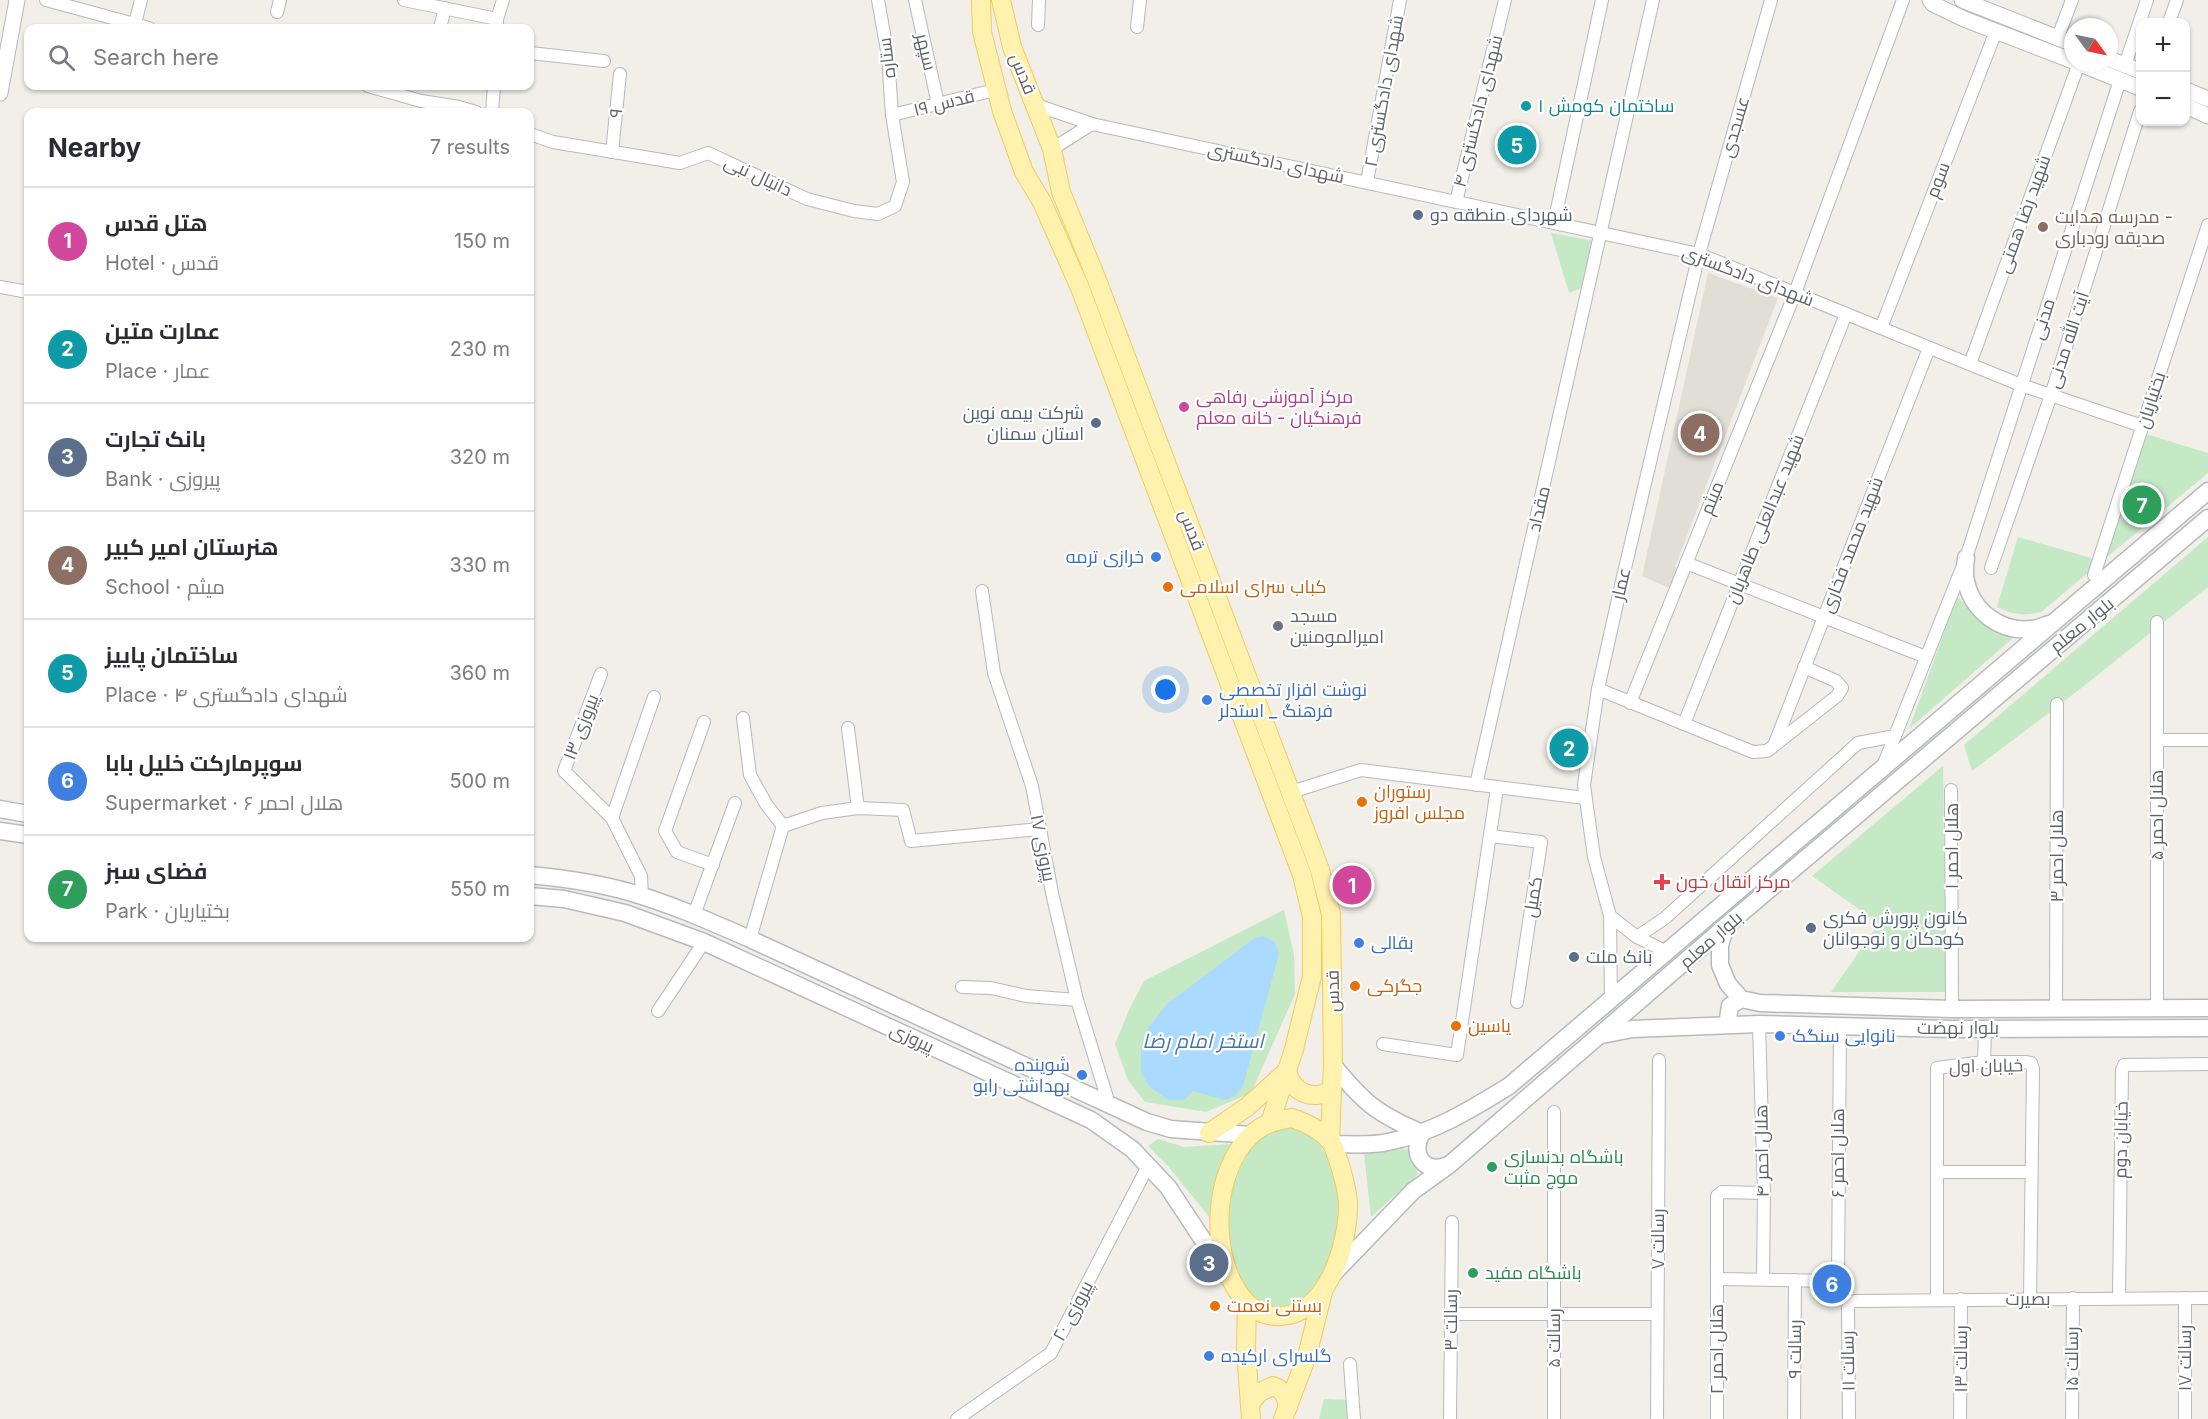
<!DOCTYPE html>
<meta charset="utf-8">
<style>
:root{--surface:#fff;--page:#f2f2f3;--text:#2b2b33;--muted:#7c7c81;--line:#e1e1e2;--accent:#ea4335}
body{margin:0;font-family:Inter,Cairo,sans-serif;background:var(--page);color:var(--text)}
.controls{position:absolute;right:18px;top:18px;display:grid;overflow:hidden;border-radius:12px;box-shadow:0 2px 4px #0004}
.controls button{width:54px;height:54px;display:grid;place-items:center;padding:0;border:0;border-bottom:2px solid var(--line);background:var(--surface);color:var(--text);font:30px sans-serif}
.compass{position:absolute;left:2064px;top:18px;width:54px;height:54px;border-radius:50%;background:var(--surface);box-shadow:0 2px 4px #0004;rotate:123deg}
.you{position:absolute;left:1166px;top:690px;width:21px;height:21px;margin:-15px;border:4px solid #fff;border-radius:50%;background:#1a73e8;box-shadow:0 0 0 9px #1a73e833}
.badge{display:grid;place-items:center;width:39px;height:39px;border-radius:50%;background:var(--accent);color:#fff;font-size:20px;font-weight:700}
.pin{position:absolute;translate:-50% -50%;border:3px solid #fff;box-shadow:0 2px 6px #0006}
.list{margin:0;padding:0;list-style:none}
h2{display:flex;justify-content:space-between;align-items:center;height:78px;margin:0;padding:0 24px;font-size:26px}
h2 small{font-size:20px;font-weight:400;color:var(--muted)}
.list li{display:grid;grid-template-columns:39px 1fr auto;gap:18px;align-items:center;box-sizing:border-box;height:108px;padding:0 24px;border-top:2px solid var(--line)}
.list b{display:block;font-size:22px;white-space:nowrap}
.list p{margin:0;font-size:20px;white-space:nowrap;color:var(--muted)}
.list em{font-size:20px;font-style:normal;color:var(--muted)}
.icon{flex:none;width:33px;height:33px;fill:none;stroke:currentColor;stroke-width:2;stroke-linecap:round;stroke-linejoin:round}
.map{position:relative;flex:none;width:2208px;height:1419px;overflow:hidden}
.search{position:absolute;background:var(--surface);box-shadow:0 2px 4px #0004;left:24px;top:24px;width:510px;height:66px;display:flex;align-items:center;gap:15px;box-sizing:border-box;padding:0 21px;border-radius:12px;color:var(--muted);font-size:22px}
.panel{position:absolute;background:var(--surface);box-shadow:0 2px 4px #0004;left:24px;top:108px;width:510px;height:834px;border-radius:12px}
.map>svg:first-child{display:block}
.education{fill:#e1ded6}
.green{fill:#c5e8c5}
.water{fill:#aadaff}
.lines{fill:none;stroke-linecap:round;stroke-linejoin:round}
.minor-casing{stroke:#b5b8bc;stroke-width:14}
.tertiary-casing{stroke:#b5b8bc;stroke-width:17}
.secondary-casing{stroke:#b6babf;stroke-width:19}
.primary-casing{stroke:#f2c960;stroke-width:20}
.minor{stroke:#fff;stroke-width:12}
.tertiary{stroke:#fff;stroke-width:15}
.secondary{stroke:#fff;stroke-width:16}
.primary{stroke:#fff2af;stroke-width:18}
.culture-dot{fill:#0f9aa8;stroke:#fff;stroke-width:2}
.service-dot{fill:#5c6f8a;stroke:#fff;stroke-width:2}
.education-dot{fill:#8d6e63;stroke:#fff;stroke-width:2}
.hotel-dot{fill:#d1479c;stroke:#fff;stroke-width:2}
.shop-dot{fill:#3f7fe0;stroke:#fff;stroke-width:2}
.food-dot{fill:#e8710a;stroke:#fff;stroke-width:2}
.worship-dot{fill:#6b7280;stroke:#fff;stroke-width:2}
.health-dot{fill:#e0444e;stroke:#fff;stroke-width:2}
.leisure-dot{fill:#2e9e5b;stroke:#fff;stroke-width:2}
.labels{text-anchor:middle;stroke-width:4.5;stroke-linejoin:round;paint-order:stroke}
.street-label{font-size:18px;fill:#5f6368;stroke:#fff}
.culture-label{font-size:18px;fill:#0d838f;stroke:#fff;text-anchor:start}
.service-label{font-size:18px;fill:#4e5e75;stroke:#fff;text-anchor:start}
.education-label{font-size:18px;fill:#785e54;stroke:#fff;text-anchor:start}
.hotel-label{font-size:18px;fill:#b23c85;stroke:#fff;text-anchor:start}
.shop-label{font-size:18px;fill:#366cbe;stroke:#fff;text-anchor:start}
.food-label{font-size:18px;fill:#c56008;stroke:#fff;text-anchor:start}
.worship-label{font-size:18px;fill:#5b616d;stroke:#fff;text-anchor:start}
.health-label{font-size:18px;fill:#be3a42;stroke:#fff;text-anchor:start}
.leisure-label{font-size:18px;fill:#27864d;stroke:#fff;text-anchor:start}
.water-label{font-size:20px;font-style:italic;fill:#4174aa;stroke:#fff}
</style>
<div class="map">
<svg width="2208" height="1419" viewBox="0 0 2208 1419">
<rect width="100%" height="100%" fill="#f1efe8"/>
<path class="education" d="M1708 273 1778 298 1675 567 1686 573 1678 592 1642 576Z"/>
<g class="green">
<path d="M1551 233 1594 241 1582 288 1569 293Z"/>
<path d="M2136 431 2208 453V473L2041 612C2024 616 2013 615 1997 607L2018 537 2098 560Z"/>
<path d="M2208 537V587L2080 689 1972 771 1964 745Z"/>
<path d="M1957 597 1993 630 2014 637 1909 729Z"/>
<path d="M1943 766 1946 992H1831L1879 923 1812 876Z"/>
<path d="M1284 910 1294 955 1295 994 1251 1093 1206 1112 1145 1102 1128 1080 1115 1044 1130 1008 1144 981Z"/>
<path d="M1284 1126 1300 1128 1320 1145 1334 1168 1342 1200 1335 1248 1312 1292 1295 1306 1278 1308 1260 1304 1243 1287 1230 1255 1226 1220 1234 1181 1252 1145 1268 1132Z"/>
<path d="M1158 1139 1184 1147 1231 1144 1211 1219 1167 1165 1148 1146Z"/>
<path d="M1408 1149 1418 1174 1371 1217 1364 1153Z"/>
<path d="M1324 1399 1351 1400 1350 1419H1319Z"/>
</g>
<path class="water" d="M1263 936 1275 942 1279 954 1243 1086 1236 1095 1226 1100 1192 1091 1185 1100H1169L1151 1088 1141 1073V1048L1149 1027 1167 1004 1256 937Z"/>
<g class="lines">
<g class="minor-casing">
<g id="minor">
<path d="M46 0 149 28"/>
<path d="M404 0 497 19"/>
<path d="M915 0 938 104"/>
<path d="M277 12 280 0"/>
<path d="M2169 22 2177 0"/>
<path d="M135 23 141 0"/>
<path d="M1038 25 1039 0"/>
<path d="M1137 27 1140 0"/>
<path d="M440 28 445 8"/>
<path d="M497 28V19L503 0"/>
<path d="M2058 37 2072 0"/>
<path d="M530 53 604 61"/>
<path d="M2125 65 2147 0"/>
<path d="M368 86 421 101 459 107 476 112"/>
<path d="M1036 105 1092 124 1699 254 2021 385 2142 426"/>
<path d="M492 112 494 86"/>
<path d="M892 115 995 90"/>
<path d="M530 134 553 142 680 163 708 153 807 199 854 211 878 214 895 206 903 182 892 115 888 56 878 0"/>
<path d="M1052 149 1092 124"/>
<path d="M612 152 620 74"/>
<path d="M1367 182 1400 0"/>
<path d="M1456 202 1505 0"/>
<path d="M1554 223 1602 0"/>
<path d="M0 287 28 292"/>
<path d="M1881 328 1996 31"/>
<path d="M1970 364 2079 63"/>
<path d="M1686 563 1926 657"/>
<path d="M1991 568 2051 395 2140 111"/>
<path d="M2094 575 2208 225"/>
<path d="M982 591 994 673 1032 786 1052 893 1077 1000 1109 1104"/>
<path d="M2157 622V1008"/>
<path d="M601 674 564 771 612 818 641 876 642 897"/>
<path d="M1598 689 1753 752 1767 751 1837 696 1842 688 1836 681 1804 667"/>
<path d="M1630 703 1795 293 1903 0"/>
<path d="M743 718 750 775 766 804 783 826"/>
<path d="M704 722 665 831 677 852 713 865"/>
<path d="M1684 724 1846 314"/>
<path d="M848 728 858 808"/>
<path d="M2157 740H2208"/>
<path d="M1775 743 1929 348"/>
<path d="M1883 766 1966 558 2120 80"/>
<path d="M1476 785 1653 0"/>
<path d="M1951 790 1952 1009"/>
<path d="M1291 792 1361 770 1585 798"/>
<path d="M612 818 654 697"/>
<path d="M1490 836 1541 842 1517 1002"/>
<path d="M694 915 735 803"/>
<path d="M1610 916 1594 857 1584 785 1598 689 1622 581 1699 254 1771 0"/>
<path d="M1637 937 1665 918 1858 743 1895 736"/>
<path d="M750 939 783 826 822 813 858 808 903 810 911 841 1039 829"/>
<path d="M962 987 991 988 1026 996 1077 1000"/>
<path d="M1611 1000 1610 916 1637 937 1667 952"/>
<path d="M2056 1008 2057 704"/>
<path d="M658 1011 704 942"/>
<path d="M1759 1024 1764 1193 1763 1279"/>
<path d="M1383 1044 1457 1055 1497 788"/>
<path d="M1984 1062 1985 1029"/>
<path d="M1554 1112V1419"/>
<path d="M1937 1172H2030"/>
<path d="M1717 1279 1830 1281 1838 1279 1840 1026"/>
<path d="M2119 1298 2122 1070 2124 1065 2208 1064"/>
<path d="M1937 1299V1068L1984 1062H2025L2031 1063 2033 1069 2030 1299"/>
<path d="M1451 1314H1657"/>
<path d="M1350 1364 1354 1419"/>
<path d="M957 1419 1051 1353 1148 1166"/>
<path d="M1450 1419 1452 1222"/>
<path d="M1657 1419 1659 1060"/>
<path d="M1717 1419V1196L1722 1192 1764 1193"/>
<path d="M1794 1419 1795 1280"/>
<path d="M1849 1419 1848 1308 1849 1303 1854 1301 2208 1298"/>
<path d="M1960 1419 1961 1299"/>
<path d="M2072 1419 2073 1298"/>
<path d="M2185 1419V1298"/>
</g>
</g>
<g class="tertiary-casing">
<g id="tertiary">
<path d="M1930 0 1933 4 1964 19 2073 61"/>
<path d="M1962 0 2073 44"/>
<path d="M2109 59 2140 71"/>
<path d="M2078 63 2140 88"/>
<path d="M2186 90 2208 99"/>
<path d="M0 93 17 0"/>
<path d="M2186 106 2208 116"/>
</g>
</g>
<g class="secondary-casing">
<g id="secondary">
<path d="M1966 558C1965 565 1964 574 1966 581 1972 611 2001 633 2032 629 2037 629 2044 625 2049 624"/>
<path d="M0 809 28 814"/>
<path d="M0 831 28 835"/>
<path d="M530 875C563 878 597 883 629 892 671 904 711 922 750 939L1147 1122 1171 1129 1251 1135"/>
<path d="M530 896 564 899 625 913 704 942 1091 1120 1132 1149 1168 1187 1226 1275"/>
<path d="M1726 926 1720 945V965L1728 984 1741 999 1760 1003 1952 1009 2208 1008"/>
<path d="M1731 1024 1728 1019 1730 1006 1741 999"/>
<path d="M1602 1035 1632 1029 1759 1024 1952 1029 2208 1028"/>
<path d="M1333 1065C1363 1102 1377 1114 1422 1133 1409 1154 1425 1175 1448 1165"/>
<path d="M1333 1144C1350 1144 1371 1146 1388 1142 1433 1133 1470 1110 1509 1086L2208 491"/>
<path d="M1334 1273 1413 1191 1449 1165 1726 926 2208 518"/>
</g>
</g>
<g class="primary-casing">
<g id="primary">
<path d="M981 0 982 32 1002 111 1024 172 1042 202 1080 288 1302 875 1312 917V976L1294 1049 1270 1123"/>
<path d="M1001 0 1012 47 1052 149 1061 192 1097 280 1320 870 1331 914 1333 1065 1330 1141"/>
<path d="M1292 1118C1307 1123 1320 1129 1330 1141 1335 1147 1336 1156 1339 1162 1343 1175 1347 1188 1348 1202 1349 1243 1327 1320 1275 1316 1258 1315 1247 1305 1238 1292 1210 1251 1213 1171 1251 1135 1262 1124 1277 1120 1292 1118Z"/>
<path d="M1209 1133 1247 1107 1287 1071C1292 1093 1314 1102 1332 1089"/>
<path d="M1247 1304 1246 1350 1251 1419"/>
<path d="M1250 1403 1260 1392 1273 1386C1284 1390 1286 1396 1288 1407"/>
<path d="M1283 1419 1307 1356 1323 1292"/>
</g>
</g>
<use href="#minor" class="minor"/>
<use href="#tertiary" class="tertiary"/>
<use href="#secondary" class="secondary"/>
<use href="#primary" class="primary"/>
</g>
<circle class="culture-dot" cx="1526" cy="106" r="6"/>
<g class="service-dot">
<circle cx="1418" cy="215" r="6"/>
<circle cx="1096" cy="423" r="6"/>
<circle cx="1811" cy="928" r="6"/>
<circle cx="1574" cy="957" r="6"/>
</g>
<circle class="education-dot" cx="2043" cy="227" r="6"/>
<circle class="hotel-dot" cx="1184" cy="407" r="6"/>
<g class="shop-dot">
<circle cx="1156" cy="557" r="6"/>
<circle cx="1207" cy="700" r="6"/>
<circle cx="1359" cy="943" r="6"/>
<circle cx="1780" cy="1036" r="6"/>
<circle cx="1082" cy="1075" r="6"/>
<circle cx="1209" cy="1356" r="6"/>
</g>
<g class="food-dot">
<circle cx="1168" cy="587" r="6"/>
<circle cx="1362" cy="802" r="6"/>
<circle cx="1355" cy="986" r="6"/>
<circle cx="1456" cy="1026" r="6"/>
<circle cx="1215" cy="1306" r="6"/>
</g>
<circle class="worship-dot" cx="1278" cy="626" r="6"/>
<path class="health-dot" d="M1659 873h6v6h6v6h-6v6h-6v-6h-6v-6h6z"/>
<g class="leisure-dot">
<circle cx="1492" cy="1167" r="6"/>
<circle cx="1473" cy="1273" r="6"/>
</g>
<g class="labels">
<g class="street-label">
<text transform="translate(926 52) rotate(77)" y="6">سپهر</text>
<text transform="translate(887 58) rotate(-97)" y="6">ستاره</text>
<text transform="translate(1023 74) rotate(68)" y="6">قدس</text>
<text transform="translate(1384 91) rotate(-80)" y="6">شهدای دادگستری ۲</text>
<text transform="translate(944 103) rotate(-14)" y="6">قدس ۱۹</text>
<text transform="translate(1478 111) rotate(-76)" y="6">شهدای دادگستری ۴</text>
<text transform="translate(616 113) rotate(-84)" y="6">۹</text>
<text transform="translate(1735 127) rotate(-74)" y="6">عسجدی</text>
<text transform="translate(1276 163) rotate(12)" y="6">شهدای دادگستری</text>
<text transform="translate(758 176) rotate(25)" y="6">دانیال نبی</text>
<text transform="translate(1938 180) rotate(-69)" y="6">سوم</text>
<text transform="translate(2024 214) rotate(-70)" y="6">شهید رضا همتی</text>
<text transform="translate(1748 276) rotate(21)" y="6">شهدای دادگستری</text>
<text transform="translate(2043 319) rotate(-72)" y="6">مدنی</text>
<text transform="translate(2068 340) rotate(-72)" y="6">آیت الله مدنی</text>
<text transform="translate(2151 400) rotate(-72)" y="6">بختیاریان</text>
<text transform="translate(1712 498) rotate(-68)" y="6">میثم</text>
<text transform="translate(1539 509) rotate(-77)" y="6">مقداد</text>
<text transform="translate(1765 519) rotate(-68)" y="6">شهید عبدالعلی طاهریان</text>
<text transform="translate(1192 530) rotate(69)" y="6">قدس</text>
<text transform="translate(1852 545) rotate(-69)" y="6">شهید محمد فخاری</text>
<text transform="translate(1621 584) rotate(-77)" y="6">عمار</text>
<text transform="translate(2082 625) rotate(-39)" y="6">بلوار معلم</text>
<text transform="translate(581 727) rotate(-69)" y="6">پیروزی ۱۳</text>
<text transform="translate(2157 815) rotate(-90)" y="6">هلال احمر ۵</text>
<text transform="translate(1952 846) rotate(-90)" y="6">هلال احمر ۱</text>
<text transform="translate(1043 848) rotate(79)" y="6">پیروزی ۱۷</text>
<text transform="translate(2057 856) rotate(-90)" y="6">هلال احمر ۳</text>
<text transform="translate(1533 897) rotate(-81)" y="6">کمیل</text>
<text transform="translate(1711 940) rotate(-41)" y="6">بلوار معلم</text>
<text transform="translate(1333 991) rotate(-91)" y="6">قدس</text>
<text x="1958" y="1034">بلوار نهضت</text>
<text transform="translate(912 1038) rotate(25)" y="6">پیروزی</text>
<text transform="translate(1986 1066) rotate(-1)" y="6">خیابان اول</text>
<text transform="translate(2121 1140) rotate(-89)" y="6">خیابان دوم</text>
<text transform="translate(1762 1151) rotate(-91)" y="6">هلال احمر ۴</text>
<text transform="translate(1838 1153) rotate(-90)" y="6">هلال احمر ۶</text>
<text transform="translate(1658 1239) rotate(-90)" y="6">رسالت ۷</text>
<text x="2028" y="1305">بصیرت</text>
<text transform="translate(1073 1311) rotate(-62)" y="6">پیروزی ۲۰</text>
<text transform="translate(1451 1320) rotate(-90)" y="6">رسالت ۳</text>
<text transform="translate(1554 1338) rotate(-90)" y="6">رسالت ۵</text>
<text transform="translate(1717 1349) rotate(-90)" y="6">هلال احمر ۲</text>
<text transform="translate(1795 1349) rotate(-90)" y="6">رسالت ۹</text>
<text transform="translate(2185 1358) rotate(-90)" y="6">رسالت ۱۷</text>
<text transform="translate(1961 1359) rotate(-90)" y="6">رسالت ۱۳</text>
<text transform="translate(2072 1359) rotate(-90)" y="6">رسالت ۱۵</text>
<text transform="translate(1848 1361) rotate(-91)" y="6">رسالت ۱۱</text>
</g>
<g class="culture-label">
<text x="1538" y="112">ساختمان کومش ۱</text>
</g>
<g class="service-label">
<text x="1430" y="221">شهردای منطقه دو</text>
<text x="1084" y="419" text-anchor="end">شرکت بیمه نوین<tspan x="1084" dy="21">استان سمنان</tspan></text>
<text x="1823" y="924">کانون پرورش فکری<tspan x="1823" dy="21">کودکان و نوجوانان</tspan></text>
<text x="1586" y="963">بانک ملت</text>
</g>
<g class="education-label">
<text x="2055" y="223">مدرسه هدایت -<tspan x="2055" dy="21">صدیقه رودباری</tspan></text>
</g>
<g class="hotel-label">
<text x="1196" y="403">مرکز آموزشی رفاهی<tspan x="1196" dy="21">فرهنگیان - خانه معلم</tspan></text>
</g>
<g class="shop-label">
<text x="1144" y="563" text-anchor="end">خرازی ترمه</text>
<text x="1219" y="696">نوشت افزار تخصصی<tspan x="1219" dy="21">فرهنگ _ استدلر</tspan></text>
<text x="1371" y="949">بقالی</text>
<text x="1792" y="1042">نانوایی سنگک</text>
<text x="1070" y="1071" text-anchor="end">شوینده<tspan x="1070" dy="21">بهداشتی رابو</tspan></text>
<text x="1221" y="1362">گلسرای ارکیده</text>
</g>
<g class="food-label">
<text x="1180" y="593">کباب سرای اسلامی</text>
<text x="1374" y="798">رستوران<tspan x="1374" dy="21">مجلس افروز</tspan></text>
<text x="1367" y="992">جگرکی</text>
<text x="1468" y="1032">یاسین</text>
<text x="1227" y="1312">بستنی نعمت</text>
</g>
<g class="worship-label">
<text x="1290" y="622">مسجد<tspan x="1290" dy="21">امیرالمومنین</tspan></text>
</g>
<g class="health-label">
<text x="1676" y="888">مرکز انقال خون</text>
</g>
<g class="leisure-label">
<text x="1504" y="1163">باشگاه بدنسازی<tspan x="1504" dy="21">موج مثبت</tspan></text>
<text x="1485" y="1279">باشگاه مفید</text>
</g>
<g class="water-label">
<text x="1203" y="1048">استخر امام رضا</text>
</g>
</g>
</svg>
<div class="controls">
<button>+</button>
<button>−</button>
</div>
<svg class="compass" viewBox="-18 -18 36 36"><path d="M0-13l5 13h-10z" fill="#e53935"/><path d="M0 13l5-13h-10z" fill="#7c7c81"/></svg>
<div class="you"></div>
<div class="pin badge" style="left:1352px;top:885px;background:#d1479c">1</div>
<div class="pin badge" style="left:1569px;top:748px;background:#0f9aa8">2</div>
<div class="pin badge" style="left:1209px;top:1263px;background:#5c6f8a">3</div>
<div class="pin badge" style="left:1700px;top:433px;background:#8d6e63">4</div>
<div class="pin badge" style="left:1517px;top:145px;background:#0f9aa8">5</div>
<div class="pin badge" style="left:1832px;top:1284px;background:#3f7fe0">6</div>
<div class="pin badge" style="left:2142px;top:505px;background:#2e9e5b">7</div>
<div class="search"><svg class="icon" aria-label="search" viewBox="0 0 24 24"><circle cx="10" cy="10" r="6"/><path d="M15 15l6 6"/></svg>Search here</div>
<section class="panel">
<h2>Nearby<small>7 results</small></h2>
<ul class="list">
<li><span class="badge" style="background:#d1479c">1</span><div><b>هتل قدس</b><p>Hotel · قدس</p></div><em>150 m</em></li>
<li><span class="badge" style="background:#0f9aa8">2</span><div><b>عمارت متین</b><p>Place · عمار</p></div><em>230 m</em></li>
<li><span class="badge" style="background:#5c6f8a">3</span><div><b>بانک تجارت</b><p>Bank · پیروزی</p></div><em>320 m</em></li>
<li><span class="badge" style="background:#8d6e63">4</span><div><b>هنرستان امیر کبیر</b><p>School · میثم</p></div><em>330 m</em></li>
<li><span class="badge" style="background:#0f9aa8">5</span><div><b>ساختمان پاییز</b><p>Place · شهدای دادگستری ۴</p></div><em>360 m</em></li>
<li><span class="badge" style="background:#3f7fe0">6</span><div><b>سوپرمارکت خلیل بابا</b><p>Supermarket · هلال احمر ۶</p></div><em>500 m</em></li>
<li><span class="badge" style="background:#2e9e5b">7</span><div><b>فضای سبز</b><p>Park · بختیاریان</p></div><em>550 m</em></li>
</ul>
</section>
</div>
